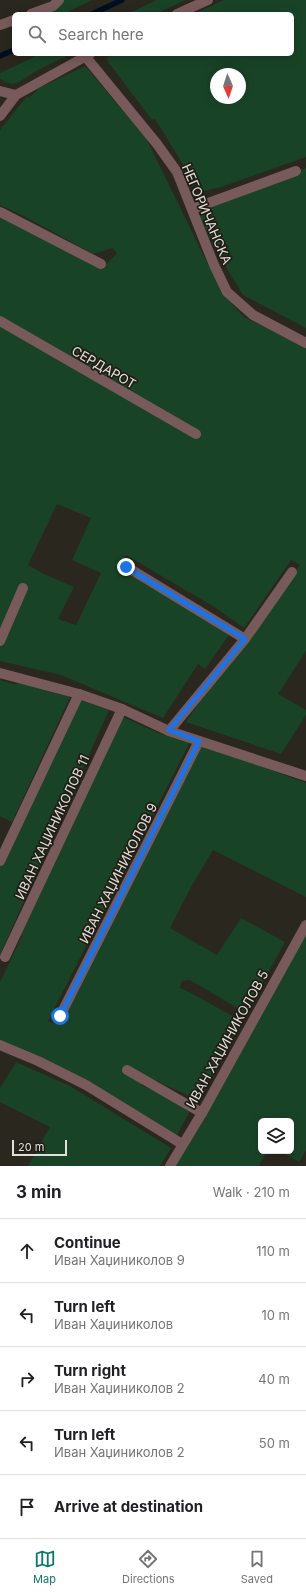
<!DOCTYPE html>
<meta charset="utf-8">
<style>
:root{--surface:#fff;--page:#f2f2f2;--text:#202124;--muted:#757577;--line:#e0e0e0;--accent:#0f766e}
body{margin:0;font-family:Inter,sans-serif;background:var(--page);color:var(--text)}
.controls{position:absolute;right:12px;bottom:12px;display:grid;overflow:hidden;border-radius:6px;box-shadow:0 2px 10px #0003}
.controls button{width:36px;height:36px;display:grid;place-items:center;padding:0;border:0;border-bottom:1px solid var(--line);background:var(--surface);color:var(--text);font:20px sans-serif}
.compass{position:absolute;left:210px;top:68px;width:36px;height:36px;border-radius:50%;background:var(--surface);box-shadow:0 2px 10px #0003;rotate:177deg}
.scale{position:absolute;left:12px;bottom:10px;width:55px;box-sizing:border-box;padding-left:4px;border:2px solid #e1dfd9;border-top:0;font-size:11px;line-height:14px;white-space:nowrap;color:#e1dfd9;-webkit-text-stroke:3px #201d15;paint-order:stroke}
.stop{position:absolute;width:12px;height:12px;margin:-9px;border:3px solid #1a73e8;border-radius:50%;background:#fff}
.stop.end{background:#1a73e8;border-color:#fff;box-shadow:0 1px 4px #0008}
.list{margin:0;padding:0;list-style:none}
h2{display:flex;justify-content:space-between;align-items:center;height:52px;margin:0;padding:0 16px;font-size:17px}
h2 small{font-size:13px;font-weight:400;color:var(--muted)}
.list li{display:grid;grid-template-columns:26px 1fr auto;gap:12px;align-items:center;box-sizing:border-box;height:64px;padding:0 16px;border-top:1px solid var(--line)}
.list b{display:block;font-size:15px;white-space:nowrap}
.list p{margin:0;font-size:13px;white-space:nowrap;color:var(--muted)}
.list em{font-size:13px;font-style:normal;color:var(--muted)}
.icon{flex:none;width:22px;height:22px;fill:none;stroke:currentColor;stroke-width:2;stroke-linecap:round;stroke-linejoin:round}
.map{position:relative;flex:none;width:306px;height:1166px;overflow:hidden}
.search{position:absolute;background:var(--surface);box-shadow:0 2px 10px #0003;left:12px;right:12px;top:12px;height:44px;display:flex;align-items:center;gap:10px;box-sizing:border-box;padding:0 14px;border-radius:6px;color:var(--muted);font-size:15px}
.sheet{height:372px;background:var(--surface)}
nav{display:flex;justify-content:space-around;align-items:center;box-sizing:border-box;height:56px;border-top:1px solid var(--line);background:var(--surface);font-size:11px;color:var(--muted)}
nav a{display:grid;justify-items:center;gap:2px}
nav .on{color:var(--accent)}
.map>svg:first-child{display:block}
.green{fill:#194327;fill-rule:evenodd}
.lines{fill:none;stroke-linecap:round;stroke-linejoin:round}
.stream{stroke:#000e22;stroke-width:5.5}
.minor{stroke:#795a5b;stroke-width:10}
.route{stroke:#1a73e8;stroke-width:5}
.labels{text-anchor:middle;stroke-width:3.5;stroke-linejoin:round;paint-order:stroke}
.street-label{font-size:13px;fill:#e1dfd9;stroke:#201d15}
</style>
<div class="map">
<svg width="306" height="1166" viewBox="0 0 306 1166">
<rect width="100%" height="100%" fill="#2a271e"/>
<g class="green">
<path d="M63 0H92L63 14H49Z"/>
<path d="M157 0H186L155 14H127Z"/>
<path d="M224 0H306V157L221 187 200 192 155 119 152 120 106 59 113 54H292V14H194ZM216 74H240V98H216Z"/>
<path d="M40 54H71L38 70 19 82 13 84 5 82 0 79V73Z"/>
<path d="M85 66 146 138 222 293 244 317 306 347V651L278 694 306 710V715L281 754 186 722 220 672 300 565 291 560 244 628 216 608 126 555 121 565 231 632 205 669 198 664 163 718 61 675 0 661V217L62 247 101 269 117 254 113 248 93 254 22 215 0 205V130L27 96 29 98 39 88ZM57 504 91 518 72 560 101 573 76 625 58 619 74 587 44 574 28 565Z"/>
<path d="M306 168V328L243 295 215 249 196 209Z"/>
<path d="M0 680 14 684 24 683 70 697 12 822 0 816Z"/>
<path d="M80 700 109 710 0 955V867Z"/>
<path d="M123 717 156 732 190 742 48 1021 54 1024 73 996 201 747 255 764 306 783V897L213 850 191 887 170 928 217 955 241 918 285 942 246 1013 190 980 182 981 180 988 193 994 236 1018 239 1026 220 1058 198 1100 142 1074 141 1085 191 1109 176 1137 0 1043V982L22 936 20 935Z"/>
<path d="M306 930V1150L299 1162 280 1151H291V1121H261V1151H267L259 1166H174Z"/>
<path d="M16 1062 70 1086 171 1148 160 1166H28L50 1127 0 1102V1088Z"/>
</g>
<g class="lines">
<g class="stream">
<path d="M92 14 122 0"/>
<path d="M0 56 14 50"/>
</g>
<g class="minor">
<path d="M31 14 53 6 59 0"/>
<path d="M177 14 208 0"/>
<path d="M0 25 14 20"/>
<path d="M85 56 157 144 177 172 214 265 227 292 253 315 306 343"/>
<path d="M0 91 16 95"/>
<path d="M0 116 16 95 90 54"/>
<path d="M192 209 296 171"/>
<path d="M0 212 101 264"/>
<path d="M0 321 196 434"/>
<path d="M127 567 245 639"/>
<path d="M0 641 23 588"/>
<path d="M0 673 79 694 122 709 169 731 306 776"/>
<path d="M169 731 245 639 292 572"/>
<path d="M0 861 79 694"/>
<path d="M5 957 122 709"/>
<path d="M60 1016 199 741"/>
<path d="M0 1045 38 1061 86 1085 182 1144"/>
<path d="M127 1070 202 1113"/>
<path d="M170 1166 202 1113 306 925"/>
</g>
</g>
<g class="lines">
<path class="route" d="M60 1016 199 741 169 730 245 639 126 567"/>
</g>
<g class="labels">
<g class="street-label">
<text transform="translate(207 214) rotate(67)" y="5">НЕГОРИЧАНСКА</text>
<text transform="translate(104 367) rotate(30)" y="5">СЕРДАРОТ</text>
<text transform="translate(52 827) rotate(-65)" y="5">ИВАН ХАЏИНИКОЛОВ 11</text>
<text transform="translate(118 873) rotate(-63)" y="5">ИВАН ХАЏИНИКОЛОВ 9</text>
<text transform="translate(227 1039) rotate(-61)" y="5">ИВАН ХАЏИНИКОЛОВ 5</text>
</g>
</g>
</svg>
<div class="controls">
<button><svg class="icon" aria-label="layers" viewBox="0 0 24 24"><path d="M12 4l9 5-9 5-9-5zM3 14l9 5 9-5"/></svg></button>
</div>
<svg class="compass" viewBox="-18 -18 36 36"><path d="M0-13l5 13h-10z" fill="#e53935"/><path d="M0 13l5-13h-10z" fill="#757577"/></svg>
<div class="scale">20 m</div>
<div class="stop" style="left:60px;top:1016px"></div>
<div class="stop end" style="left:126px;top:567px"></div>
<div class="search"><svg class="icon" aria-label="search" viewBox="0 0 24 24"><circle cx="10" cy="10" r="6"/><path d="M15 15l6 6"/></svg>Search here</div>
</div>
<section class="sheet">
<h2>3 min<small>Walk · 210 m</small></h2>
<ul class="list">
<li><svg class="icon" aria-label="ahead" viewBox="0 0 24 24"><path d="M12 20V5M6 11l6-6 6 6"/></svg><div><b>Continue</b><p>Иван Хаџиниколов 9</p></div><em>110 m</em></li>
<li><svg class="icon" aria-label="left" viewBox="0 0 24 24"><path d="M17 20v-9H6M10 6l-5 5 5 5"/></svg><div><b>Turn left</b><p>Иван Хаџиниколов</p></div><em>10 m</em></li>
<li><svg class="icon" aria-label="right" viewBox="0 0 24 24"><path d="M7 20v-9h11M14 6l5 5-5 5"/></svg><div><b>Turn right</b><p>Иван Хаџиниколов 2</p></div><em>40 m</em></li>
<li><svg class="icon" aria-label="left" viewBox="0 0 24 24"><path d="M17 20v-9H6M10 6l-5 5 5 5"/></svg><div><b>Turn left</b><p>Иван Хаџиниколов 2</p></div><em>50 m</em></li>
<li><svg class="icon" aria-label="arrive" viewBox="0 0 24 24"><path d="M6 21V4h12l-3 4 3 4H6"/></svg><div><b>Arrive at destination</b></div></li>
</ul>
</section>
<nav>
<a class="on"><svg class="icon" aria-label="map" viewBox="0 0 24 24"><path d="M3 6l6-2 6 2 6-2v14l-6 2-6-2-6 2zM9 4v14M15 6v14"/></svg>Map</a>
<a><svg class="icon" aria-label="directions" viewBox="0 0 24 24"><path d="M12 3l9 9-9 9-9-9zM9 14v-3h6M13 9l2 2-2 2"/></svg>Directions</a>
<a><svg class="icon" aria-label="saved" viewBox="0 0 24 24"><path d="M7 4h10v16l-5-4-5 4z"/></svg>Saved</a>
</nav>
